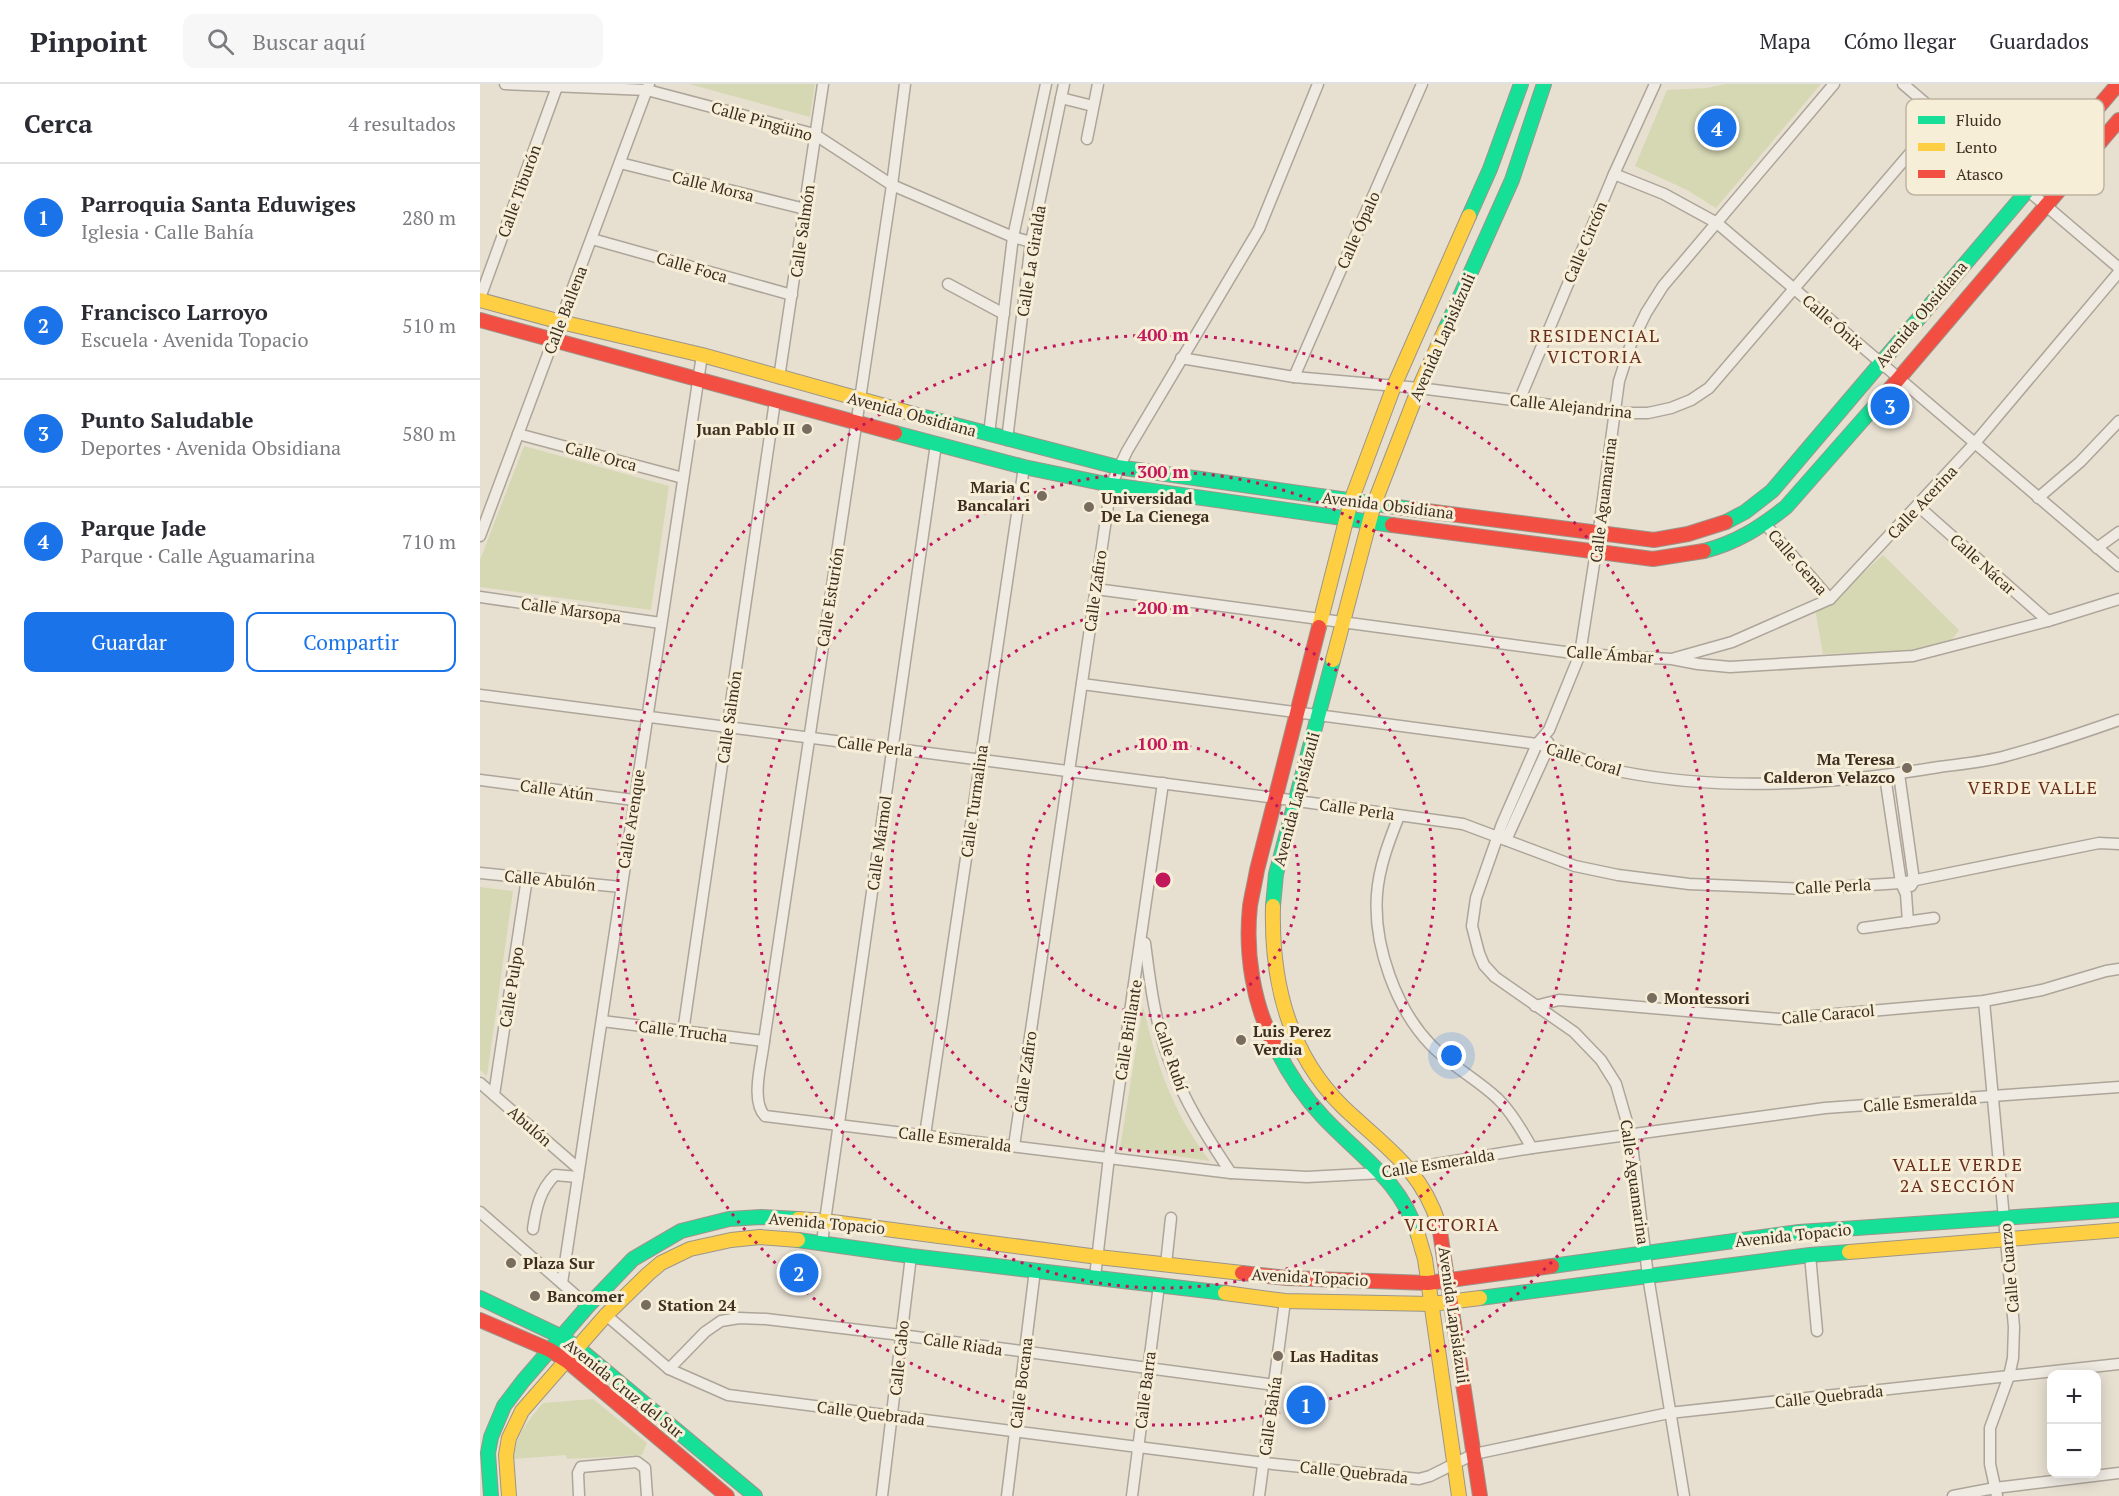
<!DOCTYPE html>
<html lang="es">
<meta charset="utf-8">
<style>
:root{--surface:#fff;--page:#f7f7f7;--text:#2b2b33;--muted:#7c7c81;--line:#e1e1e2;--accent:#1a73e8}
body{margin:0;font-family:"PT Serif",serif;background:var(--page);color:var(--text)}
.controls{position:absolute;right:18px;bottom:18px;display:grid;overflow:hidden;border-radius:12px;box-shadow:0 3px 15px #0003}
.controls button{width:54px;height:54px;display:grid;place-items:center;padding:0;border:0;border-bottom:2px solid var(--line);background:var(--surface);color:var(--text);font:30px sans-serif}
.you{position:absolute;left:972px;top:972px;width:21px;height:21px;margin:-15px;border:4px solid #fff;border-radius:50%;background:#1a73e8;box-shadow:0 0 0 9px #1a73e833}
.badge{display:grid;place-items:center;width:39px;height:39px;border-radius:50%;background:var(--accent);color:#fff;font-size:20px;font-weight:700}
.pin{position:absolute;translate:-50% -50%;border:3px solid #fff;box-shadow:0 2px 6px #0006}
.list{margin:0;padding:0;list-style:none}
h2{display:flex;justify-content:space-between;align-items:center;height:78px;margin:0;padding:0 24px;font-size:26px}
h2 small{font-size:20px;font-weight:400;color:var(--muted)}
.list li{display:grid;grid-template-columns:39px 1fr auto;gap:18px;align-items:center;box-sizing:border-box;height:108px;padding:0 24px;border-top:2px solid var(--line)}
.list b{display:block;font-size:22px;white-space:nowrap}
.list p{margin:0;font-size:20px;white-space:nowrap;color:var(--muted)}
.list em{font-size:20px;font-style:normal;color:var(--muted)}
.actions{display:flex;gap:12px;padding:18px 24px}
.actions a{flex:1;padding:14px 0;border:2px solid var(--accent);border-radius:12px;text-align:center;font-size:21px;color:var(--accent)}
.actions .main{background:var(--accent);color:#fff}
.icon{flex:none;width:33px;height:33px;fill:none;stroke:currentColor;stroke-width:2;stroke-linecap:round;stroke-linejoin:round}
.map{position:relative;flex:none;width:1639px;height:1412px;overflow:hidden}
header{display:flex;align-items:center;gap:36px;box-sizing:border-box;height:84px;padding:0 30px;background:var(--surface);border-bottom:2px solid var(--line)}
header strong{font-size:28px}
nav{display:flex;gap:33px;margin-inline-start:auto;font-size:21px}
.search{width:420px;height:54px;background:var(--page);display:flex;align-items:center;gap:15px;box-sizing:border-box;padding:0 21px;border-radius:12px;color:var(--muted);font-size:22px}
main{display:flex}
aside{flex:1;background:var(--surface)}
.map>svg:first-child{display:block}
.green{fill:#d6d7b3}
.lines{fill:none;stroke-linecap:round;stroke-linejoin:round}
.street-casing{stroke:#ada599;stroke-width:13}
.fast-casing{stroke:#9c958a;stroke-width:16}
.slow-casing{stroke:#9c958a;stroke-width:16}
.jam-casing{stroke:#9c958a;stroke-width:16}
.street{stroke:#efebe3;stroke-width:10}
.fast{stroke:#16e098;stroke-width:14}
.slow{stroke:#ffcf43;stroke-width:14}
.jam{stroke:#f24e42;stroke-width:14}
.ring{fill:none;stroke:#c2185b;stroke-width:3;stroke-dasharray:3 6}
.poi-dot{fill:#786c5e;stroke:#f7eed8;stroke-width:2}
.labels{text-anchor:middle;stroke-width:6;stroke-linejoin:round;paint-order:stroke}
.street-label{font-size:16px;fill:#3d2e20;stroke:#f7eed8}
.poi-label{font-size:16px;font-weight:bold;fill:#3d2e20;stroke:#f7eed8;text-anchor:start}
.neighbourhood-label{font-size:18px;letter-spacing:1.5px;fill:#6b2e1e;stroke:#f7eed8}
.key{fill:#f7eed8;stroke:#bfb4a1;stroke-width:1.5}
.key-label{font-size:16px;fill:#3d2e20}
.centre{fill:#c2185b;stroke:#f7eed8;stroke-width:3}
.ring-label{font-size:18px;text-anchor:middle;font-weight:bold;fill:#c2185b;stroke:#f7eed8;stroke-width:6;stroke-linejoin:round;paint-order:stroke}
</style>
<header>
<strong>Pinpoint</strong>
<div class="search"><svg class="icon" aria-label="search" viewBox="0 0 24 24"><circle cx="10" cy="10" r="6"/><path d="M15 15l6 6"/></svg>Buscar aquí</div>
<nav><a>Mapa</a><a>Cómo llegar</a><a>Guardados</a></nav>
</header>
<main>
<aside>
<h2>Cerca<small>4 resultados</small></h2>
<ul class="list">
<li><span class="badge">1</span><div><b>Parroquia Santa Eduwiges</b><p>Iglesia · Calle Bahía</p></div><em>280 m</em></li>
<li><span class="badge">2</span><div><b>Francisco Larroyo</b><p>Escuela · Avenida Topacio</p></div><em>510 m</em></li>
<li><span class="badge">3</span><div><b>Punto Saludable</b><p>Deportes · Avenida Obsidiana</p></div><em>580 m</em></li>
<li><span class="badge">4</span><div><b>Parque Jade</b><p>Parque · Calle Aguamarina</p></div><em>710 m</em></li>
</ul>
<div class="actions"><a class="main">Guardar</a><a>Compartir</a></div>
</aside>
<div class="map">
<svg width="1639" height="1412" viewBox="0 0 1639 1412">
<rect width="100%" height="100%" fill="#e7e0d1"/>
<g class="green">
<path d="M209 0H335L330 33Z"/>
<path d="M1246 0H1341L1236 124 1207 106 1155 82 1187 6 1226 4Z"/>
<path d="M44 362 189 402 171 526 0 503V476Z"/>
<path d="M1403 471 1479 546 1470 558 1433 567 1343 570 1335 525 1354 516Z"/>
<path d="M0 803 33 807 7 992 0 986Z"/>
<path d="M663 922C676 979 693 1030 730 1077L640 1064Z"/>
<path d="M113 1315 167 1359 162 1371 87 1375 86 1371 34 1375C34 1352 49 1336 63 1319Z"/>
</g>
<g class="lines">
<g class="street-casing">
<g id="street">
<path d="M25 0 167 6 334 50 412 101 533 153 551 158"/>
<path d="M425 0 412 101 284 957C282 977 270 1017 285 1032L751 1089 827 1093 902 1089 1052 1064 1345 1024 1639 1003"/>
<path d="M1423 0 1639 184"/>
<path d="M581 14 613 22"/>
<path d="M607 55 618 0"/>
<path d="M140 79 325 125"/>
<path d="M1134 90 1184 110 1237 139 1639 482"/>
<path d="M112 155 312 211"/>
<path d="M468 200 524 230"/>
<path d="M0 214 78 0"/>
<path d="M701 274 814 293 939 304 1134 329H1168L1191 324 1211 316 1229 304 1461 33"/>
<path d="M814 293 942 0"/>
<path d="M299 294 343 0"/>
<path d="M1039 317 1134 90 1175 0"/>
<path d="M38 350 203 394"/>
<path d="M509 350 533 153 566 0"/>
<path d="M527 356 551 158 584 0"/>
<path d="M1558 414 1600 378 1639 337"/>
<path d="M1438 422 1568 537"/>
<path d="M1286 441 1350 515"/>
<path d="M0 452 169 0"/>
<path d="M1617 464 1639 448"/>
<path d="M616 505 1100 570 1192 575 1218 580 1250 583 1433 572 1568 537 1639 515"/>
<path d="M0 513 181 539"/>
<path d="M1195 574 1252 558 1350 515 1494 360 1639 188"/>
<path d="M602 600 1057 660C1086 667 1113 682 1143 688 1247 708 1356 700 1459 683 1481 680 1505 678 1526 672 1564 662 1602 649 1639 636"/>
<path d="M0 611 796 714 983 740 1095 782 1138 791 1209 800 1327 805 1421 799 1619 759 1639 760"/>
<path d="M1419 690 1434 797 1431 802"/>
<path d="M1405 692 1421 799 1426 810 1428 838"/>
<path d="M0 696 154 716"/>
<path d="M919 732C909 757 899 783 897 810 893 861 916 925 951 961 971 982 997 995 1018 1015 1032 1029 1042 1047 1052 1064"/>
<path d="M1026 756 1068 664V658"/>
<path d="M0 789 141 803"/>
<path d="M1383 844 1454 834"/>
<path d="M665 859C670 898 675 939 689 976 704 1017 727 1053 751 1089"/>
<path d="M1504 917 1534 1243 1533 1274 1529 1292 1510 1344V1380L1517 1412"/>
<path d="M1055 922 1079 916 1299 935 1504 917 1562 906 1626 887 1639 885"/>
<path d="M122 937 284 957"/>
<path d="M203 948 295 317"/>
<path d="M0 999 99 1085"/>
<path d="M14 1011 47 794"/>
<path d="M445 1051 544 383"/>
<path d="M534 1062 631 401 647 367 779 145 838 0"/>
<path d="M0 1128 108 1222"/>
<path d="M53 1145C56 1124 60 1106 75 1091L98 1093"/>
<path d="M342 1158 456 360"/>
<path d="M1330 1171 1337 1247"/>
<path d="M686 1180 691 1134"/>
<path d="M615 1193 629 1073 683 699"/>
<path d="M82 1199 222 271"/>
<path d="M126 1231 189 1285 248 1311 784 1379 939 1395 950 1392 994 1370 1189 1329 1639 1280"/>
<path d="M189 1285 225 1248 241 1237 259 1234 286 1235 421 1251 795 1301"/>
<path d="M99 1412 98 1389 101 1383 157 1378 165 1384 167 1412"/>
<path d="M402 1412 431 1172"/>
<path d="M527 1412 555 1186"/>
<path d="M652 1412 679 1201"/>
<path d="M779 1412 805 1217"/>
<path d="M1204 1412 1168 1192 1151 1052 1136 1000 1121 976 1094 948 1015 893 1004 881 999 869 992 842 996 814 1022 740 1057 660 1069 646 1100 570 1116 467 1139 297 1151 260 1166 229 1183 202 1354 0"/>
<path d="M1473 1412 1515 1404 1639 1389"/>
</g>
</g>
<g class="fast-casing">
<g id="fast">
<path d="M989 132 1010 85 1041 0"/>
<path d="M965 246 1032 96 1064 0"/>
<path d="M437 331 637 383 931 425"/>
<path d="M415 349 544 383 631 401 912 441"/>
<path d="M1246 438 1265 428 1292 407 1564 87"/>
<path d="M1224 467C1256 459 1281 443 1306 423L1409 306"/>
<path d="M793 822 796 790 853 576"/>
<path d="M795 962C808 989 824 1013 844 1034 882 1074 920 1096 938 1151"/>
<path d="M318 1156 431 1172 745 1209"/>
<path d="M1072 1182 1319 1148 1639 1126"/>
<path d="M0 1214 82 1253 98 1264 275 1412"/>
<path d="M1000 1214 1330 1171 1369 1168"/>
<path d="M11 1412 8 1369 11 1353 24 1322 43 1297 108 1222 153 1175 201 1147 249 1135 281 1133 318 1135"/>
</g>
</g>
<g class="slow-casing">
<g id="slow">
<path d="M0 216 81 238 222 271 437 331"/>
<path d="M839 543 871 417 914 302 989 132"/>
<path d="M853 576 894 420 939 304 965 246"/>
<path d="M793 822C791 897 808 969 863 1023 904 1062 941 1084 959 1141"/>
<path d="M318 1135 345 1137 618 1173 762 1189"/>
<path d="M938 1151 945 1175 979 1412"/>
<path d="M1369 1168 1639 1146"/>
<path d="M745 1209 805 1217 952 1220 1000 1214"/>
<path d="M29 1412 26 1371 29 1354 42 1327 126 1231 168 1190 181 1179 210 1165 251 1156 280 1153 318 1156"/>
</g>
</g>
<g class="jam-casing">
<g id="jam">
<path d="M1564 87 1638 0"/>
<path d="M0 236 415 349"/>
<path d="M1409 306 1639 36"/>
<path d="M931 425 1174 456 1208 450 1246 438"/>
<path d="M912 441 1173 475 1224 467"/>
<path d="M795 962C773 920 765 869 770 822 772 810 775 798 777 786L839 543"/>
<path d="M959 1141 1000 1412"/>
<path d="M762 1189 807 1194 948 1199 1072 1182"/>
<path d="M0 1236 70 1266 87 1277 247 1412"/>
</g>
</g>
<use href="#street" class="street"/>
<use href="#fast" class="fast"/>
<use href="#slow" class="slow"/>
<use href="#jam" class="jam"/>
</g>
<g class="ring">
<circle cx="683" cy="796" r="136"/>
<circle cx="683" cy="796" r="272"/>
<circle cx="683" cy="796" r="408"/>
<circle cx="683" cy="796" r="545"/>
</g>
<g class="poi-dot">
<circle cx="327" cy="345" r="6"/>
<circle cx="562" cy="412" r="6"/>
<circle cx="609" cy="423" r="6"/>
<circle cx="1427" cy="684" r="6"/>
<circle cx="1172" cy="914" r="6"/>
<circle cx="761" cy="956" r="6"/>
<circle cx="31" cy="1179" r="6"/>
<circle cx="55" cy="1212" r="6"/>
<circle cx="166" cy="1221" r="6"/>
<circle cx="798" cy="1272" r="6"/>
</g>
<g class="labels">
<g class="street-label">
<text transform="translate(282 37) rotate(16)" y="6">Calle Pingüino</text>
<text transform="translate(233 102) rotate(14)" y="6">Calle Morsa</text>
<text transform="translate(39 107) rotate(-70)" y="6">Calle Tiburón</text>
<text transform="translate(878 146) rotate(-66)" y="6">Calle Ópalo</text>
<text transform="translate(322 147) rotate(-82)" y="6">Calle Salmón</text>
<text transform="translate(1105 158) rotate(-67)" y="6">Calle Circón</text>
<text transform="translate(551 177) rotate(-81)" y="6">Calle La Giralda</text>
<text transform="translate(212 183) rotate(16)" y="6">Calle Foca</text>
<text transform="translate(85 226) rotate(-69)" y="6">Calle Ballena</text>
<text transform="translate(1441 230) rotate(-50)" y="6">Avenida Obsidiana</text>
<text transform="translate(1353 238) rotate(41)" y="6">Calle Ónix</text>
<text transform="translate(962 253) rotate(-66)" y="6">Avenida Lapislázuli</text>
<text transform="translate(1091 322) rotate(6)" y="6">Calle Alejandrina</text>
<text transform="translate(432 330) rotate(15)" y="6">Avenida Obsidiana</text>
<text transform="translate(121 372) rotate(15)" y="6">Calle Orca</text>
<text transform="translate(1123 416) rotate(-83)" y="6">Calle Aguamarina</text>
<text transform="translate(1442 418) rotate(-47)" y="6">Calle Acerina</text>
<text transform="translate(908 421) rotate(7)" y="6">Avenida Obsidiana</text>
<text transform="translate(1318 478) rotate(49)" y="6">Calle Gema</text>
<text transform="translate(1503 480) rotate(42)" y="6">Calle Nácar</text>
<text transform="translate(615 507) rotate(-82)" y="6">Calle Zafiro</text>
<text transform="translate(350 513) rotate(-81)" y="6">Calle Esturión</text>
<text transform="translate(91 526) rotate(8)" y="6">Calle Marsopa</text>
<text transform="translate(1130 570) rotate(4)" y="6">Calle Ámbar</text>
<text transform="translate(249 633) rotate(-82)" y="6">Calle Salmón</text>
<text transform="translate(395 662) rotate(7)" y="6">Calle Perla</text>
<text transform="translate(1104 675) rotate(17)" y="6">Calle Coral</text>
<text transform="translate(77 706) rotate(8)" y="6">Calle Atún</text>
<text transform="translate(816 715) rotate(-75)" y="6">Avenida Lapislázuli</text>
<text transform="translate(494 717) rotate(-82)" y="6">Calle Turmalina</text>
<text transform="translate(877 725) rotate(8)" y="6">Calle Perla</text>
<text transform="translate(151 735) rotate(-81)" y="6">Calle Arenque</text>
<text transform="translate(399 759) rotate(-82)" y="6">Calle Mármol</text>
<text transform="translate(70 796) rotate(6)" y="6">Calle Abulón</text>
<text transform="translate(1353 802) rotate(-3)" y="6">Calle Perla</text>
<text transform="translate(31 903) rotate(-81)" y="6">Calle Pulpo</text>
<text transform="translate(1348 930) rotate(-5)" y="6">Calle Caracol</text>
<text transform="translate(648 946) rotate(-81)" y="6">Calle Brillante</text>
<text transform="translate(203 947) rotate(7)" y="6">Calle Trucha</text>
<text transform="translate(691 972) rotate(71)" y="6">Calle Rubí</text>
<text transform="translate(545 988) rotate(-82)" y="6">Calle Zafiro</text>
<text transform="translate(1440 1018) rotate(-4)" y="6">Calle Esmeralda</text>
<text transform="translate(50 1042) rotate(41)" y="6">Abulón</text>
<text transform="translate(475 1055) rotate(7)" y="6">Calle Esmeralda</text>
<text transform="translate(958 1079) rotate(-9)" y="6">Calle Esmeralda</text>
<text transform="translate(1155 1098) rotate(82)" y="6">Calle Aguamarina</text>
<text transform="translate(347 1139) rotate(5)" y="6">Avenida Topacio</text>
<text transform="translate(1313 1151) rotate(-6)" y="6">Avenida Topacio</text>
<text transform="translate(1529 1184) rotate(-95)" y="6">Calle Cuarzo</text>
<text transform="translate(830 1193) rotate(3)" y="6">Avenida Topacio</text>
<text transform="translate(974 1231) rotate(82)" y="6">Avenida Lapislázuli</text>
<text transform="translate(483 1260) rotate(8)" y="6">Calle Riada</text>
<text transform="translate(419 1274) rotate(-84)" y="6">Calle Cabo</text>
<text transform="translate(541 1299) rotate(-83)" y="6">Calle Bocana</text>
<text transform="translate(144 1304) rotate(39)" y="6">Avenida Cruz del Sur</text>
<text transform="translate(665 1306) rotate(-83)" y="6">Calle Barra</text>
<text transform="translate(1349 1312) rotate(-6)" y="6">Calle Quebrada</text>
<text transform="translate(391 1329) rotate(7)" y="6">Calle Quebrada</text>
<text transform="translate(790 1332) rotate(-82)" y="6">Calle Bahía</text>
<text transform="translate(874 1388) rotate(6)" y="6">Calle Quebrada</text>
</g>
<g class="poi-label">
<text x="315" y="351" text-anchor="end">Juan Pablo II</text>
<text x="550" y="409" text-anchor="end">Maria C<tspan x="550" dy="18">Bancalari</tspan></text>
<text x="621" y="420">Universidad<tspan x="621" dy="18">De La Cienega</tspan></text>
<text x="1415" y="681" text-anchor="end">Ma Teresa<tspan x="1415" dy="18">Calderon Velazco</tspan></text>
<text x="1184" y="920">Montessori</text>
<text x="773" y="953">Luis Perez<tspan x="773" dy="18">Verdia</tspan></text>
<text x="43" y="1185">Plaza Sur</text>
<text x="67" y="1218">Bancomer</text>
<text x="178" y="1227">Station 24</text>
<text x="810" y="1278">Las Haditas</text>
</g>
<g class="neighbourhood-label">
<text x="1115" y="258">RESIDENCIAL<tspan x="1115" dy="21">VICTORIA</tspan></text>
<text x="1553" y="710">VERDE VALLE</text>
<text x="1478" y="1087">VALLE VERDE<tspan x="1478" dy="21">2A SECCIÓN</tspan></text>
<text x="972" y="1147">VICTORIA</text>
</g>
</g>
<rect x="1426" y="15" width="198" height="96" rx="9" class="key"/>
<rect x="1438" y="32" width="27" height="8" fill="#16e098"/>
<rect x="1438" y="59" width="27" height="8" fill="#ffcf43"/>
<rect x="1438" y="86" width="27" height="8" fill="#f24e42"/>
<g class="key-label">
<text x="1476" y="42">Fluido</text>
<text x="1476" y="69">Lento</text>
<text x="1476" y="96">Atasco</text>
</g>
<circle cx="683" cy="796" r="9" class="centre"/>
<g class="ring-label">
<text x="683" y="257">400 m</text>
<text x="683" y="394">300 m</text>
<text x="683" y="530">200 m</text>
<text x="683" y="666">100 m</text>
</g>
</svg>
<div class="controls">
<button>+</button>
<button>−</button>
</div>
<div class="you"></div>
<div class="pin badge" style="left:826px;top:1321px">1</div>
<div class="pin badge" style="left:319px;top:1189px">2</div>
<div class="pin badge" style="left:1410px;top:322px">3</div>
<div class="pin badge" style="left:1237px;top:44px">4</div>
</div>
</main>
